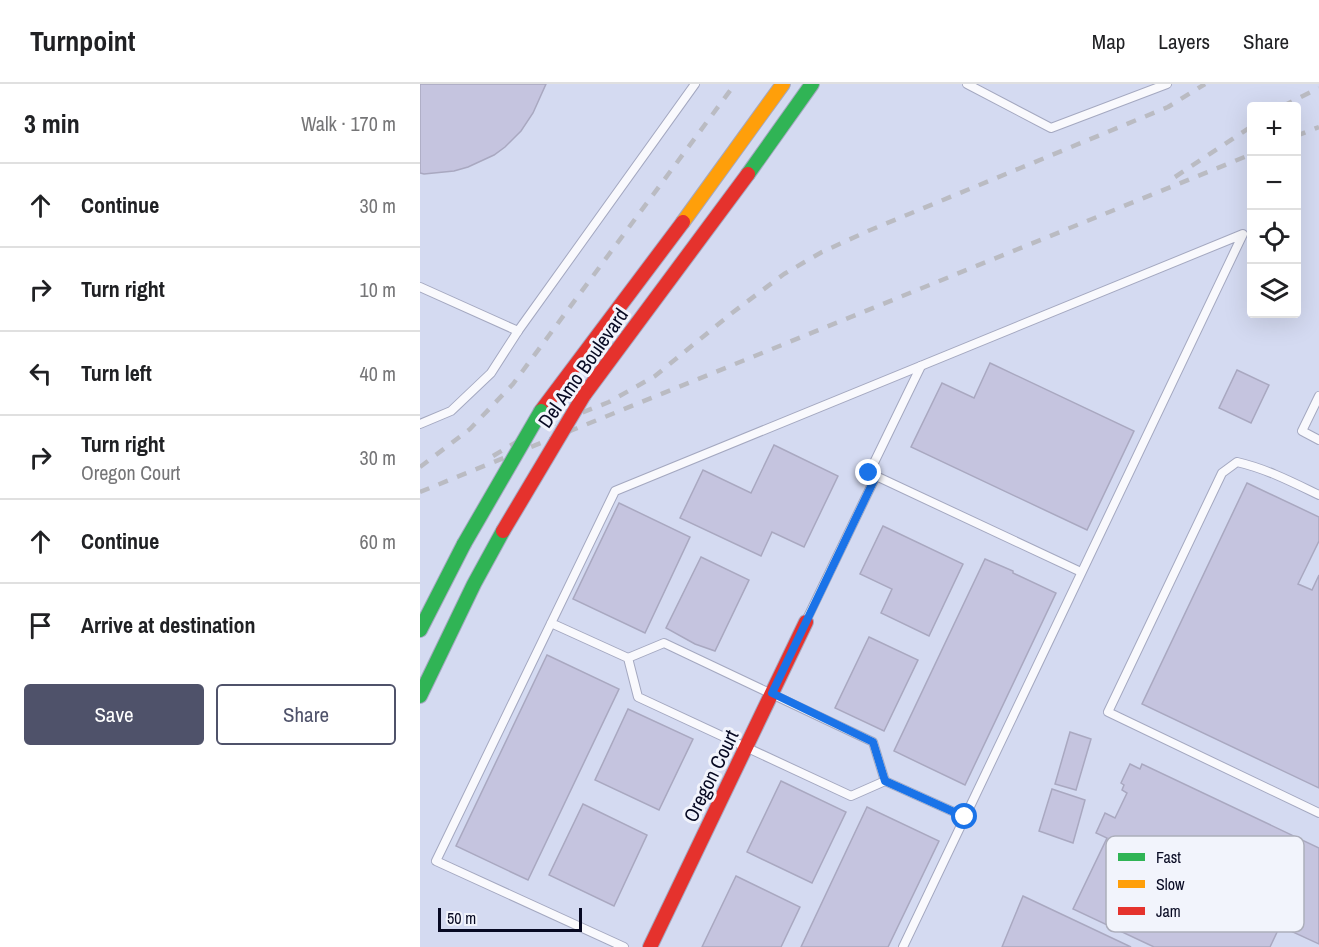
<!DOCTYPE html>
<meta charset="utf-8">
<style>
:root{--surface:#fff;--page:#f6f6f6;--text:#202124;--muted:#757577;--line:#e0e0e0;--accent:#4f526a}
body{margin:0;font-family:"Archivo Narrow",sans-serif;background:var(--page);color:var(--text)}
.controls{position:absolute;right:18px;top:18px;display:grid;overflow:hidden;border-radius:6px;box-shadow:0 6px 24px #0002}
.controls button{width:54px;height:54px;display:grid;place-items:center;padding:0;border:0;border-bottom:2px solid var(--line);background:var(--surface);color:var(--text);font:30px sans-serif}
.scale{position:absolute;left:18px;bottom:15px;width:144px;box-sizing:border-box;padding-left:6px;border:3px solid #070922;border-top:0;font-size:16px;line-height:21px;white-space:nowrap;color:#070922;-webkit-text-stroke:4px #f2f4fc;paint-order:stroke}
.stop{position:absolute;width:18px;height:18px;margin:-14px;border:4px solid #1a73e8;border-radius:50%;background:#fff}
.stop.end{background:#1a73e8;border-color:#fff;box-shadow:0 2px 6px #0008}
.list{margin:0;padding:0;list-style:none}
h2{display:flex;justify-content:space-between;align-items:center;height:78px;margin:0;padding:0 24px;font-size:26px}
h2 small{font-size:20px;font-weight:400;color:var(--muted)}
.list li{display:grid;grid-template-columns:39px 1fr auto;gap:18px;align-items:center;box-sizing:border-box;height:84px;padding:0 24px;border-top:2px solid var(--line)}
.list b{display:block;font-size:22px;white-space:nowrap}
.list p{margin:0;font-size:20px;white-space:nowrap;color:var(--muted)}
.list em{font-size:20px;font-style:normal;color:var(--muted)}
.actions{display:flex;gap:12px;padding:18px 24px}
.actions a{flex:1;padding:14px 0;border:2px solid var(--accent);border-radius:6px;text-align:center;font-size:21px;color:var(--accent)}
.actions .main{background:var(--accent);color:#fff}
.icon{flex:none;width:33px;height:33px;fill:none;stroke:currentColor;stroke-width:2;stroke-linecap:round;stroke-linejoin:round}
.map{position:relative;flex:none;width:899px;height:863px;overflow:hidden}
header{display:flex;align-items:center;gap:36px;box-sizing:border-box;height:84px;padding:0 30px;background:var(--surface);border-bottom:2px solid var(--line)}
header strong{font-size:28px}
nav{display:flex;gap:33px;margin-inline-start:auto;font-size:21px}
main{display:flex}
aside{flex:1;background:var(--surface)}
.map>svg:first-child{display:block}
.building{fill:#c5c4df;stroke:#a9a8c0;stroke-width:1.5}
.lines{fill:none;stroke-linecap:round;stroke-linejoin:round}
.lane-casing{stroke:#a4a8c0;stroke-width:10}
.fast-casing{stroke:#a4a8c0;stroke-width:16}
.slow-casing{stroke:#a4a8c0;stroke-width:16}
.jam-casing{stroke:#a4a8c0;stroke-width:16}
.lane{stroke:#f9f9fd;stroke-width:8}
.fast{stroke:#30b455;stroke-width:14}
.slow{stroke:#ff9f0a;stroke-width:14}
.jam{stroke:#e5322d;stroke-width:14}
.rail{stroke:#babbc2;stroke-width:4.5;stroke-dasharray:10 10;stroke-linecap:butt}
.fast-bridge-casing{stroke:#a4a8c0;stroke-width:16;stroke-linecap:butt}
.jam-bridge-casing{stroke:#a4a8c0;stroke-width:16;stroke-linecap:butt}
.fast-bridge{stroke:#30b455;stroke-width:14}
.jam-bridge{stroke:#e5322d;stroke-width:14}
.route{stroke:#1a73e8;stroke-width:8}
.labels{text-anchor:middle;stroke-width:6;stroke-linejoin:round;paint-order:stroke}
.street-label{font-size:20px;fill:#070922;stroke:#f2f4fc}
.key{fill:#f2f4fc;stroke:#acaebb;stroke-width:1.5}
.key-label{font-size:16px;fill:#070922}
</style>
<header>
<strong>Turnpoint</strong>
<nav><a>Map</a><a>Layers</a><a>Share</a></nav>
</header>
<main>
<aside>
<h2>3 min<small>Walk · 170 m</small></h2>
<ul class="list">
<li><svg class="icon" aria-label="ahead" viewBox="0 0 24 24"><path d="M12 20V5M6 11l6-6 6 6"/></svg><div><b>Continue</b></div><em>30 m</em></li>
<li><svg class="icon" aria-label="right" viewBox="0 0 24 24"><path d="M7 20v-9h11M14 6l5 5-5 5"/></svg><div><b>Turn right</b></div><em>10 m</em></li>
<li><svg class="icon" aria-label="left" viewBox="0 0 24 24"><path d="M17 20v-9H6M10 6l-5 5 5 5"/></svg><div><b>Turn left</b></div><em>40 m</em></li>
<li><svg class="icon" aria-label="right" viewBox="0 0 24 24"><path d="M7 20v-9h11M14 6l5 5-5 5"/></svg><div><b>Turn right</b><p>Oregon Court</p></div><em>30 m</em></li>
<li><svg class="icon" aria-label="ahead" viewBox="0 0 24 24"><path d="M12 20V5M6 11l6-6 6 6"/></svg><div><b>Continue</b></div><em>60 m</em></li>
<li><svg class="icon" aria-label="arrive" viewBox="0 0 24 24"><path d="M6 21V4h12l-3 4 3 4H6"/></svg><div><b>Arrive at destination</b></div></li>
</ul>
<div class="actions"><a class="main">Save</a><a>Share</a></div>
</aside>
<div class="map">
<svg width="899" height="863" viewBox="0 0 899 863">
<rect width="100%" height="100%" fill="#d4daf1"/>
<g class="building">
<path d="M0 0H126L113 29 101 47 85 63 74 71 48 83 34 87 4 90 0 89Z"/>
<path d="M570 279 714 347 667 446 491 363 522 299 554 314Z"/>
<path d="M817 286 849 301 831 339 799 324Z"/>
<path d="M354 361 418 392 384 463 352 448 341 472 260 434 283 386 331 409Z"/>
<path d="M827 399 899 433V457L878 500 892 506 899 491V704L722 620Z"/>
<path d="M199 419 270 453 225 549 153 515Z"/>
<path d="M463 442 543 480 509 552 461 529 472 505 440 490Z"/>
<path d="M281 473 329 496 295 567 275 560 246 544Z"/>
<path d="M565 475 593 487V489L636 509 545 701 474 667Z"/>
<path d="M449 553 498 576 464 647 415 624Z"/>
<path d="M127 571 199 605 108 796 36 762Z"/>
<path d="M208 625 273 655 239 726 175 696Z"/>
<path d="M650 648 671 655 656 706 635 700Z"/>
<path d="M710 680 720 685 722 680 899 764V860L860 842 850 863H734L653 825 687 754 676 749 685 729 695 734 707 709 702 706 704 701 701 699Z"/>
<path d="M361 697 426 728 392 799 327 768Z"/>
<path d="M632 705 665 716 653 759 619 747Z"/>
<path d="M163 720 227 751 194 822 129 791Z"/>
<path d="M447 723 519 757 468 863H381Z"/>
<path d="M316 792 380 823 361 863H282Z"/>
<path d="M603 812 711 863H582Z"/>
</g>
<g class="lines">
<g class="lane-casing">
<g id="lane">
<path d="M547 0 631 44 747 0"/>
<path d="M0 203 98 247"/>
<path d="M899 312 882 347 899 356"/>
<path d="M0 340 31 327 71 289 98 247 275 0"/>
<path d="M456 392 661 488"/>
<path d="M899 411C872 398 847 385 817 378L802 389 688 628 899 729"/>
<path d="M386 537 456 392 449 389 501 282"/>
<path d="M131 539 208 574 218 613 431 712 465 697 545 733 823 150 195 407 16 777 204 863"/>
<path d="M208 574 244 559 453 658 465 697"/>
<path d="M483 863 545 733"/>
</g>
</g>
<g class="fast-casing">
<g id="fast">
<path d="M328 90 392 0"/>
<path d="M0 546 44 460"/>
<path d="M0 612 54 500 83 447"/>
</g>
</g>
<g class="slow-casing">
<path id="slow" d="M263 138 363 0"/>
</g>
<g class="jam-casing">
<g id="jam">
<path d="M164 311 328 90"/>
<path d="M121 327 263 138"/>
<path d="M230 863 386 538"/>
</g>
</g>
<use href="#lane" class="lane"/>
<use href="#fast" class="fast"/>
<use href="#slow" class="slow"/>
<use href="#jam" class="jam"/>
<g class="rail">
<path d="M863 22 899 4"/>
<path d="M876 52 899 43"/>
<path d="M755 93 832 42"/>
<path d="M73 372 115 347 189 318 235 292 312 229 364 190 402 168 448 147 748 23 785 0"/>
<path d="M0 383 50 345 93 300 315 0"/>
<path d="M0 408 832 70"/>
</g>
<g class="fast-bridge-casing">
<path id="fast-bridge" d="M44 460 121 327"/>
</g>
<g class="jam-bridge-casing">
<path id="jam-bridge" d="M83 447 164 311"/>
</g>
<use href="#fast-bridge" class="fast-bridge"/>
<use href="#jam-bridge" class="jam-bridge"/>
</g>
<g class="lines">
<path class="route" d="M449 389 456 392 352 609 453 658 465 697 545 733"/>
</g>
<g class="labels">
<g class="street-label">
<text transform="translate(163 284) rotate(-55)" y="7">Del Amo Boulevard</text>
<text transform="translate(291 692) rotate(-64)" y="7">Oregon Court</text>
</g>
</g>
<rect x="686" y="752" width="198" height="96" rx="9" class="key"/>
<rect x="698" y="769" width="27" height="8" fill="#30b455"/>
<rect x="698" y="796" width="27" height="8" fill="#ff9f0a"/>
<rect x="698" y="823" width="27" height="8" fill="#e5322d"/>
<g class="key-label">
<text x="736" y="779">Fast</text>
<text x="736" y="806">Slow</text>
<text x="736" y="833">Jam</text>
</g>
</svg>
<div class="controls">
<button>+</button>
<button>−</button>
<button><svg class="icon" aria-label="locate" viewBox="0 0 24 24"><circle cx="12" cy="12" r="6"/><path d="M12 2v4M12 18v4M2 12h4M18 12h4"/></svg></button>
<button><svg class="icon" aria-label="layers" viewBox="0 0 24 24"><path d="M12 4l9 5-9 5-9-5zM3 14l9 5 9-5"/></svg></button>
</div>
<div class="scale">50 m</div>
<div class="stop" style="left:545px;top:733px"></div>
<div class="stop end" style="left:449px;top:389px"></div>
</div>
</main>
